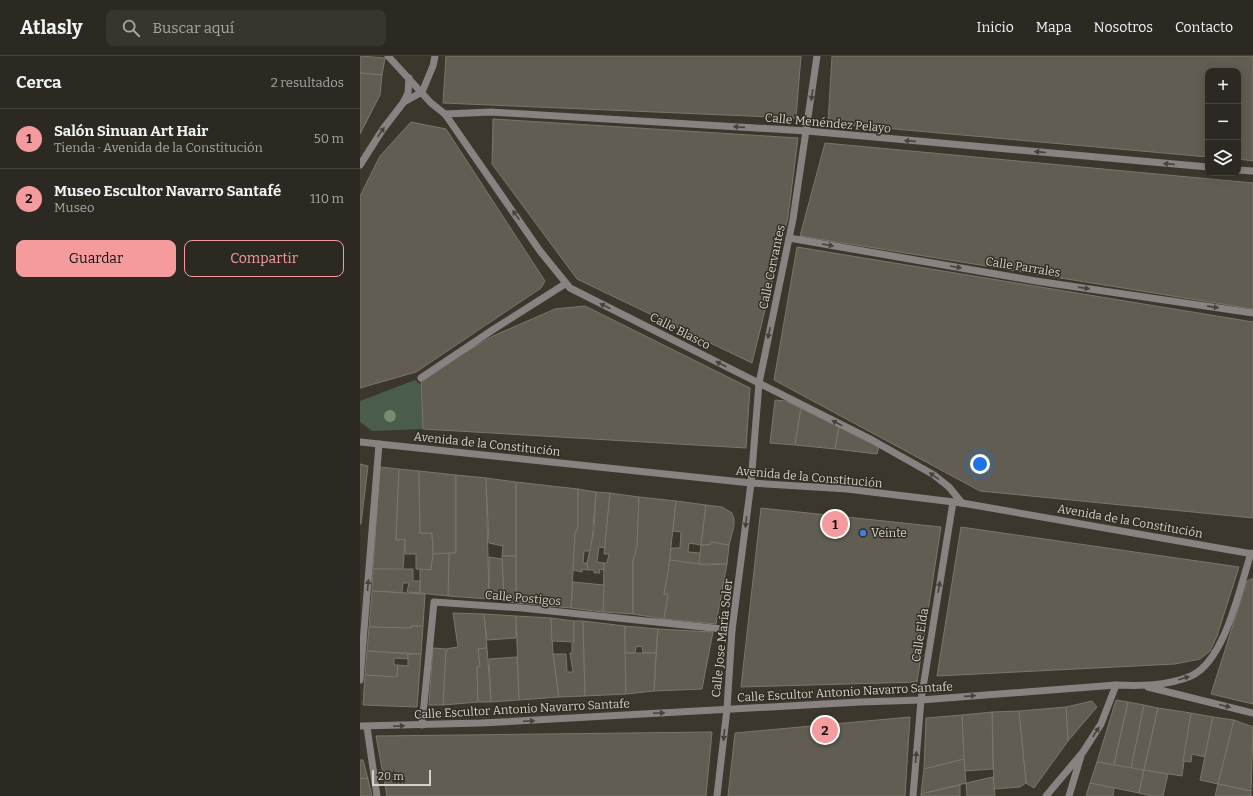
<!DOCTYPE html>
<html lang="es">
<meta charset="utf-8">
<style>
:root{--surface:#2c2922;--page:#38352f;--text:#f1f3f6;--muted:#a6a6a5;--line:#484540;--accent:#f59b9e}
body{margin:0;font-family:Bitter,serif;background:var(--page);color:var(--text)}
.controls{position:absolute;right:12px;top:12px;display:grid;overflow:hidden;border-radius:8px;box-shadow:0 2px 10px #0003}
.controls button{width:36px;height:36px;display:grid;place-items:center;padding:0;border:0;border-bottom:1px solid var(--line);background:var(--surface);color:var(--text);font:20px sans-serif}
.scale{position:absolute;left:12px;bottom:10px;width:59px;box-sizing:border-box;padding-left:4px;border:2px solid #d3d1cb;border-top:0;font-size:11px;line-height:14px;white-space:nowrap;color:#d3d1cb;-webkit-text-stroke:3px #312d23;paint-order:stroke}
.you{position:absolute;left:620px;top:408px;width:14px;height:14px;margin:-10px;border:3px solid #fff;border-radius:50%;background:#1a73e8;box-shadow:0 0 0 6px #1a73e833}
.badge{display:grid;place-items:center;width:26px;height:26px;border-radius:50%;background:var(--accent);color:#111;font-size:13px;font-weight:700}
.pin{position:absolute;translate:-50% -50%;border:2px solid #fff;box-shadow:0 1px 4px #0006}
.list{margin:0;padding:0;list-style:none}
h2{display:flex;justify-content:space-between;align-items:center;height:52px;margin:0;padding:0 16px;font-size:17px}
h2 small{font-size:13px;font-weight:400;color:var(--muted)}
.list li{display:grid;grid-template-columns:26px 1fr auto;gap:12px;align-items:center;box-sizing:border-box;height:60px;padding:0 16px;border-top:1px solid var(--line)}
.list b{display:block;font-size:15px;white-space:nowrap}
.list p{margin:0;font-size:13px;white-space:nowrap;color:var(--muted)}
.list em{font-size:13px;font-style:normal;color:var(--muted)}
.actions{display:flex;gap:8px;padding:12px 16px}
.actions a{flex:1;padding:9px 0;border:1px solid var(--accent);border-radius:8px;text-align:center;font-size:14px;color:var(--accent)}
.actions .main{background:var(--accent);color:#111}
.icon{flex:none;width:22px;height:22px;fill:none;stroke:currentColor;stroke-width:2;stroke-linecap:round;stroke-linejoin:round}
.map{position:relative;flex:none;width:893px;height:740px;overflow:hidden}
header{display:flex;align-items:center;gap:24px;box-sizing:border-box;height:56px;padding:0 20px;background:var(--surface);border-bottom:1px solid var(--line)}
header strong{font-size:19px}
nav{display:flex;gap:22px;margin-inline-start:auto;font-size:14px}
.search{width:280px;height:36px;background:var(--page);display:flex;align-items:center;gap:10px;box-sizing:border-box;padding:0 14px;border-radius:8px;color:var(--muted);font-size:15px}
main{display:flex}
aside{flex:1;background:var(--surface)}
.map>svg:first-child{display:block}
.green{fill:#4a5c4a}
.building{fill:#615d52;stroke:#7a766a}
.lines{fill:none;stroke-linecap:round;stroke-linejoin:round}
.minor{stroke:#898282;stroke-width:7}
.tree{fill:#768c70}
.oneway{fill:#47423b}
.shop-dot{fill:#3f7fe0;stroke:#312d23;stroke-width:1.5}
.labels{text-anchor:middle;stroke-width:3;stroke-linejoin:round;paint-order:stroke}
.street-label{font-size:12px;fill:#d3d1cb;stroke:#312d23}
.poi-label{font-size:12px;fill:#d3d1cb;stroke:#312d23;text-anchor:start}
</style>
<header>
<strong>Atlasly</strong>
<div class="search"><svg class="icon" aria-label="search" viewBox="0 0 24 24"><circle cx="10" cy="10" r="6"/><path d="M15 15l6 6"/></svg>Buscar aquí</div>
<nav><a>Inicio</a><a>Mapa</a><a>Nosotros</a><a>Contacto</a></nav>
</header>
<main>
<aside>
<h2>Cerca<small>2 resultados</small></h2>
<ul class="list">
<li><span class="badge">1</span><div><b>Salón Sinuan Art Hair</b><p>Tienda · Avenida de la Constitución</p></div><em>50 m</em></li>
<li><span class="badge">2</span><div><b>Museo Escultor Navarro Santafé</b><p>Museo</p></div><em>110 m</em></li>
</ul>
<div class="actions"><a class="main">Guardar</a><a>Compartir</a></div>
</aside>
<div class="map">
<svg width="893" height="740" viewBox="0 0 893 740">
<rect width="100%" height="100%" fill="#3b372d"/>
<path class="green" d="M55 324 61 329 63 373 12 375 0 366V345Z"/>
<g class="building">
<path d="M0 0 25 2 22 19 0 17Z"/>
<path d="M86 0H441L436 62 83 47Z"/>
<path d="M472 0H893V105L878 103V15H848V101L468 67Z"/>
<path d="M0 17 22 19 20 39 0 78Z"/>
<path d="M133 63 438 82 428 161 392 307 217 223 132 108Z"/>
<path d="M51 66 86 73 185 225 181 232 56 316 0 332V140L20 100Z"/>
<path d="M465 87 893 127V253L440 180Z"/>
<path d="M437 191 893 266V462L620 435 414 324Z"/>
<path d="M225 250 390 332 386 392 63 373 61 322 133 280 195 253Z"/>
<path d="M415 344 425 345 441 352 435 389 410 387Z"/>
<path d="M441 352 479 371 475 393 435 389Z"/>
<path d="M479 371 519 390 517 398 475 393Z"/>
<path d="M0 408 8 410 1 468H0Z"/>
<path d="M20 411 39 413 36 484 45 483 43 514 13 513Z"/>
<path d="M39 413 59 415 60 477H72L73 498 71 514 56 513V498H45V483L36 484Z"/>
<path d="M59 415 96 419V497L73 498 72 477H60Z"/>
<path d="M96 419 126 422 129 543 88 540 89 497H96Z"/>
<path d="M126 422 156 426V500H142L143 490 129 487Z"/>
<path d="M156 426 218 433V470L215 478 211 552 156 547Z"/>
<path d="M218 433 236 436 231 495H224L223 507H227L228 514 222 513V516L213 514 215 478 218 470Z"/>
<path d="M236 436 250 437 245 492 239 491 237 506 244 507V514L239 513 240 517H234V514H228L227 507 234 475Z"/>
<path d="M250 437 279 441 277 490 273 505V558L243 556 244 507H247L249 498H244Z"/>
<path d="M279 441 316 445 308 518 304 538H308L304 563 273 558V505L277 490Z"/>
<path d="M316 445 346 449 341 489 329 487 328 496 340 497 339 508 310 504 311 492H320L321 476 313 475Z"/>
<path d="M346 449 362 451 372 457 374 463V470L369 489 351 486 350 489H341Z"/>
<path d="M401 452 581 471 557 626 381 631Z"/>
<path d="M601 471 879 511 857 580 850 595 840 603 815 608 577 620Z"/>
<path d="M351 486 369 489 367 508H339L341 489H350Z"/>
<path d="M89 497 88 540 60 537V513L71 514 73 498Z"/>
<path d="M142 500H156V547L144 545Z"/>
<path d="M129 501 142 503 144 545 129 543Z"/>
<path d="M310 504 346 509 367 508 356 568 304 563 308 538H304Z"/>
<path d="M13 513H53V525H60V537L47 536 49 527H43L42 537 12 535Z"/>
<path d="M893 522V648L851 638 887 525Z"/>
<path d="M213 526 244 529 243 556 211 552Z"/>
<path d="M12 535 65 538 63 570H51V572L9 571Z"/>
<path d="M93 557 124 558 127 592 118 593 120 610 117 611 118 646 83 649 86 593 98 591Z"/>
<path d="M124 558 156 560V582L127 584Z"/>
<path d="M156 560 191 562 193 598 199 641 159 644Z"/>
<path d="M191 562 214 565V586L192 585Z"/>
<path d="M214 565H223L225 640 199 641 193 598H206L207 616H213L210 597H212V587L214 586Z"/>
<path d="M223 565 265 570 266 638 225 640Z"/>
<path d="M51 570H63L61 598 7 595 9 571 51 572Z"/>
<path d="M265 570 298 573 296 597H283L282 590 276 591 275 597H265Z"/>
<path d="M298 573 353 576 342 633 294 635Z"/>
<path d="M73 592 86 593 83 649H69Z"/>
<path d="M127 592 131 646H118L117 611 120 610 118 593Z"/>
<path d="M7 595 48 598V603L34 602V609H38L37 621 5 619Z"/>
<path d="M265 597H296L294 635 266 638Z"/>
<path d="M48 598H61L57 651 3 649 5 619 37 621 38 609 48 610Z"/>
<path d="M157 601 159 644 131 646 129 603Z"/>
<path d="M756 644 768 646 754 709 737 706Z"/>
<path d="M732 645 737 651 708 685 706 651Z"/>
<path d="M768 646 784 649 771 713 754 709Z"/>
<path d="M784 649 798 652 784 714 771 713Z"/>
<path d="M706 651 708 685 674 732 666 727 659 655Z"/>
<path d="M798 652 831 657 822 720 784 714Z"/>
<path d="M659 655 666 727 660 731 634 733 632 656Z"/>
<path d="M632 656 633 713 604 715 602 659Z"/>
<path d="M831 657 853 661 845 701 832 698 831 706 823 705Z"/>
<path d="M602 659 604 703 564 713 566 662Z"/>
<path d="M550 661 545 740H368L375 677Z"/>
<path d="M853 661 874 664 858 728 840 724Z"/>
<path d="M874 664 893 671 891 735 858 728Z"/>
<path d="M352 676 346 740H27L16 680Z"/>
<path d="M604 703 606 727 561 738 564 713Z"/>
<path d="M0 704H3L8 723 0 722Z"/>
<path d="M737 706 784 714 779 737 730 727Z"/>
<path d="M784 714 808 718 803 740H792L779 737Z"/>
<path d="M633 721 635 740H607L606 727Z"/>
<path d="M0 722 8 723 12 740H0Z"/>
<path d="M730 727 754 732 753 740H726Z"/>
<path d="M858 728 891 735V740H855Z"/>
<path d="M600 729V740H561V738Z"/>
</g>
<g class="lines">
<g class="minor">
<path d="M28 0 71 47 85 58 180 195 210 232 512 384 574 419 589 431 602 447"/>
<path d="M44 46 62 36 73 10 75 0"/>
<path d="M85 58 131 56 447 75 848 111"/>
<path d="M0 109 23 73 43 47 48 37 49 22"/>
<path d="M878 114 893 115"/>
<path d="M429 182 676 225 893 257"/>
<path d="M61 322 134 273 205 228"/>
<path d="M0 386 391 427 487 433 602 447 893 498"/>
<path d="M0 624 19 388"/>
<path d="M788 631 893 657"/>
<path d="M62 669 74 546 162 552 372 574"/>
<path d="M0 670 121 667 500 646 561 644 756 629C781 630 807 630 831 620 865 605 880 531 891 497"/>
<path d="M7 671 17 740"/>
<path d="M357 740 367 653 372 574 391 427 399 327 433 163 457 0"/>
<path d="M553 740 561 644 593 446"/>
<path d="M686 740 723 696 741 668 756 629"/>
<path d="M709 740 721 700"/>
</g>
</g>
<circle class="tree" cx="30" cy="360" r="6"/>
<defs><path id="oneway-solid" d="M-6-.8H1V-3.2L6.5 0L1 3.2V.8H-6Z"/></defs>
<g class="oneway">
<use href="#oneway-solid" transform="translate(452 39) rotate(98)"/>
<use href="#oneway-solid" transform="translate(379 71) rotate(-176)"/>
<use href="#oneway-solid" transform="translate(21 76) rotate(-55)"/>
<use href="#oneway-solid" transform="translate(550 85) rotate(-175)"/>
<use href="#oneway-solid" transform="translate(680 96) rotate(-175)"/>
<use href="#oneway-solid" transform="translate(809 108) rotate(-175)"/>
<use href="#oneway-solid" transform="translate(156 159) rotate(-125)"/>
<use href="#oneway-solid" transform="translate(468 189) rotate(10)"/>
<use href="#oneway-solid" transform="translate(596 211) rotate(10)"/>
<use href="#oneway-solid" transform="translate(724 232) rotate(8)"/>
<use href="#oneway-solid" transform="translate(245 250) rotate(-154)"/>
<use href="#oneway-solid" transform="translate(853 251) rotate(8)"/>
<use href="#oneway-solid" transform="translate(409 277) rotate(102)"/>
<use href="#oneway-solid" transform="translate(361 308) rotate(-153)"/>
<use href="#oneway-solid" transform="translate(477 367) rotate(-153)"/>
<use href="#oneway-solid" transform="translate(574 420) rotate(-145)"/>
<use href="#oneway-solid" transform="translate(386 466) rotate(97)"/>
<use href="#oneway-solid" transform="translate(8 529) rotate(-85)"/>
<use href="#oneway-solid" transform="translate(579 531) rotate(-81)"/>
<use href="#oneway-solid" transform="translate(824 622) rotate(-16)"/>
<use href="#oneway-solid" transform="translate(610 640) rotate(-4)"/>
<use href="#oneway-solid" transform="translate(865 650) rotate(14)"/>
<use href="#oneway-solid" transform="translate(299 657) rotate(-3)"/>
<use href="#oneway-solid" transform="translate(169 665) rotate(-3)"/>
<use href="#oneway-solid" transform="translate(39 670) rotate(-2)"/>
<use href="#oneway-solid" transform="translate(736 676) rotate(-57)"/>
<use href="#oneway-solid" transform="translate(364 679) rotate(96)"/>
<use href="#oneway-solid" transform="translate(556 701) rotate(-85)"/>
</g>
<circle class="shop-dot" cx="503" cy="477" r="4"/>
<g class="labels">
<g class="street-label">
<text transform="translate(468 67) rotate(5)" y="4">Calle Menéndez Pelayo</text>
<text transform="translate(412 211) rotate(-78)" y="4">Calle Cervantes</text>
<text transform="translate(663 211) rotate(9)" y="4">Calle Parrales</text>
<text transform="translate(320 275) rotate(27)" y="4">Calle Blasco</text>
<text transform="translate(127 388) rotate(6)" y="4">Avenida de la Constitución</text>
<text transform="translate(449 421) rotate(5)" y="4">Avenida de la Constitución</text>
<text transform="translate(770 465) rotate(10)" y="4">Avenida de la Constitución</text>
<text transform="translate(163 542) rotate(5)" y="4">Calle Postigos</text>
<text transform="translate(560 579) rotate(-81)" y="4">Calle Elda</text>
<text transform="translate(362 582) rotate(-84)" y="4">Calle Jose María Soler</text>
<text transform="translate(485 636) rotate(-3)" y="4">Calle Escultor Antonio Navarro Santafe</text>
<text transform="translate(162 653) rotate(-3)" y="4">Calle Escultor Antonio Navarro Santafe</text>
</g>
<g class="poi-label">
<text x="511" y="481">Veinte</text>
</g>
</g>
</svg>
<div class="controls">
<button>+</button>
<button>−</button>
<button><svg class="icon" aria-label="layers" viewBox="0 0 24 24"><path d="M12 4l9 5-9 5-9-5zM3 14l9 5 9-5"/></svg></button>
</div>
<div class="scale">20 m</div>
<div class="you"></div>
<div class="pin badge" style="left:475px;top:468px">1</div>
<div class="pin badge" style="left:465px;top:674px">2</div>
</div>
</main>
